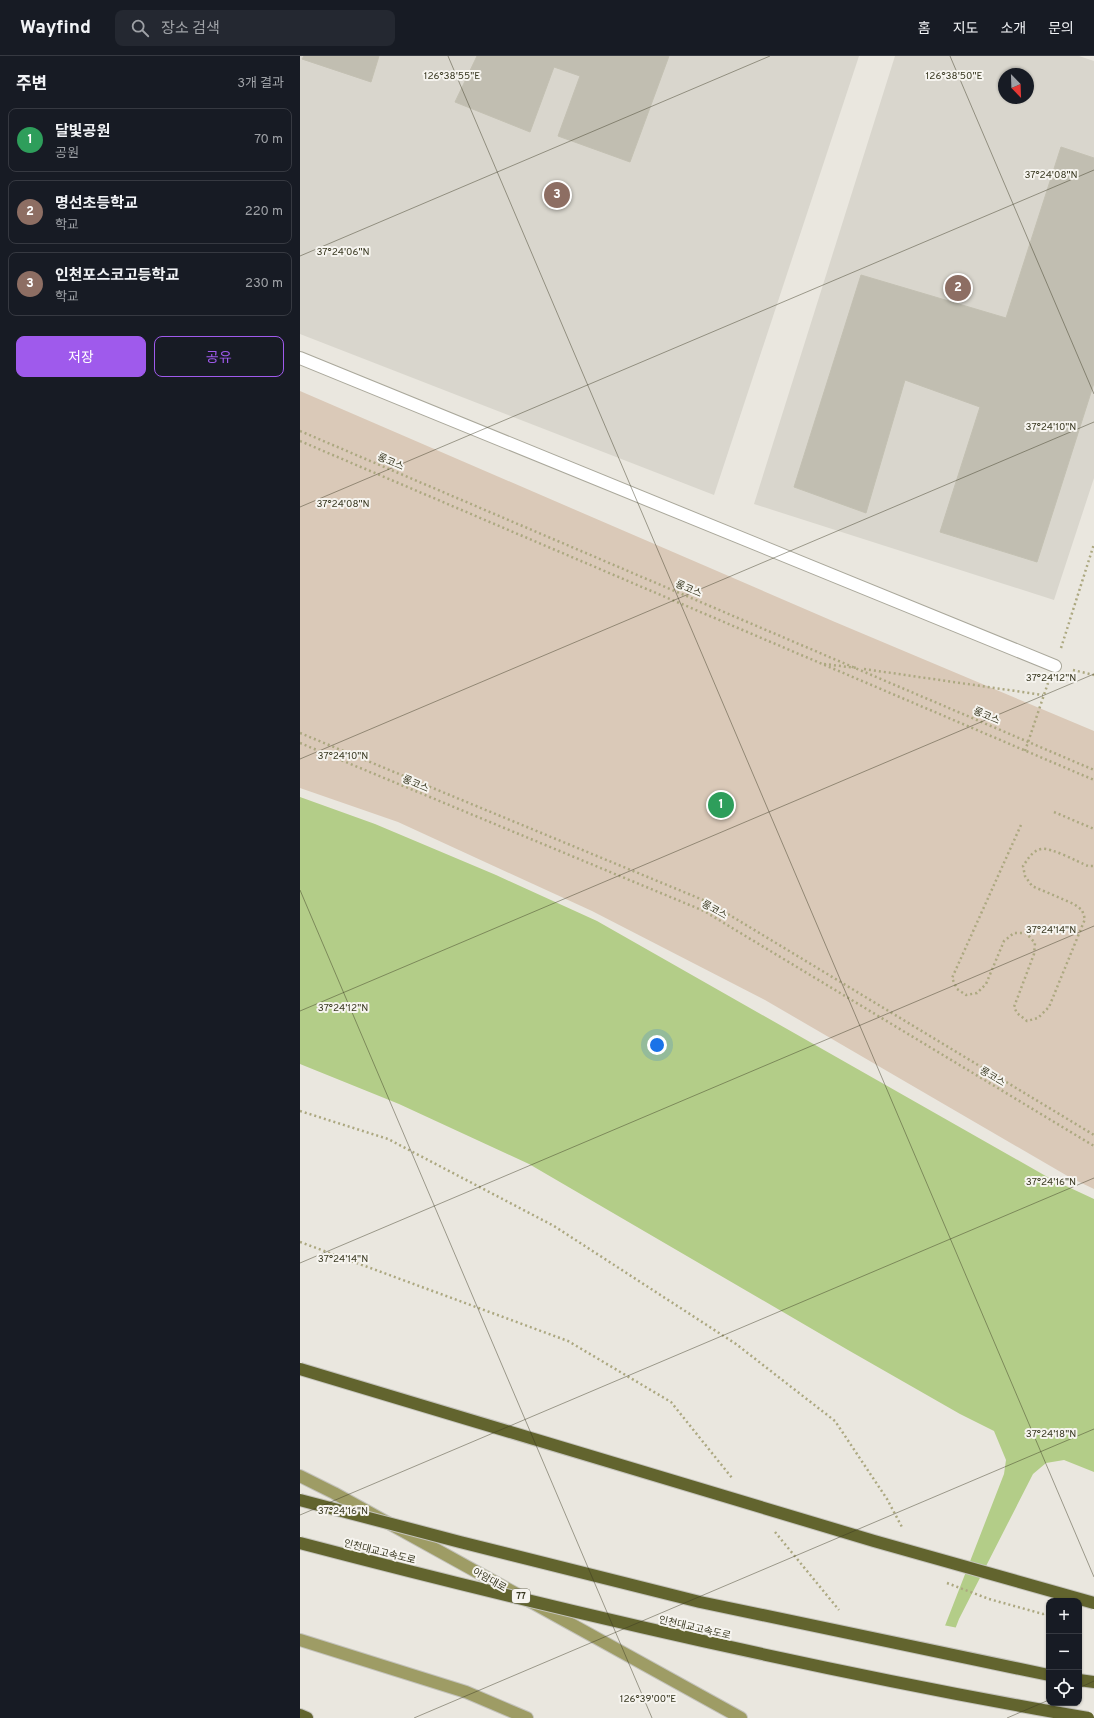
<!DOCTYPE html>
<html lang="ko">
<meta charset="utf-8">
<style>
:root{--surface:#171b24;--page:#242831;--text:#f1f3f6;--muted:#9ea1a6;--line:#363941;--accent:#9f5aec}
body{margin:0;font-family:Overpass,"Noto Sans KR",sans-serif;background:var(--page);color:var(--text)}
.controls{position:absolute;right:12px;bottom:12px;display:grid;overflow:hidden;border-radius:8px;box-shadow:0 1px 3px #0004}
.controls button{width:36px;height:36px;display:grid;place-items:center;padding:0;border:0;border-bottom:1px solid var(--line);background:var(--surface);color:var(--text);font:20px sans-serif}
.compass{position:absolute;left:698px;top:12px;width:36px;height:36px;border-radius:50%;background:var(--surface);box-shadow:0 1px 3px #0004;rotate:157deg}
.you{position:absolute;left:357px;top:989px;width:14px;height:14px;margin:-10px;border:3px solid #fff;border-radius:50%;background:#1a73e8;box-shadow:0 0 0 6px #1a73e833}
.badge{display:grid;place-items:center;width:26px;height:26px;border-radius:50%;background:var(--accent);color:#fff;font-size:13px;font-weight:700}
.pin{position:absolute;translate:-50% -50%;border:2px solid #fff;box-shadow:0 1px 4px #0006}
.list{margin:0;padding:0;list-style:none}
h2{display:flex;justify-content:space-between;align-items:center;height:52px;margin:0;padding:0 16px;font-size:17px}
h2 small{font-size:13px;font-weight:400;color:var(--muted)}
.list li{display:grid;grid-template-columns:26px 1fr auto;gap:12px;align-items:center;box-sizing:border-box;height:64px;margin:0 8px 8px;padding:0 8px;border:1px solid var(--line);border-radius:8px}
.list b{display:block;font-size:15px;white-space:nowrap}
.list p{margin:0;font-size:13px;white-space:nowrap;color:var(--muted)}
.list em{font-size:13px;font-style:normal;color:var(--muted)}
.actions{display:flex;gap:8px;padding:12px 16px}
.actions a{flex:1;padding:9px 0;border:1px solid var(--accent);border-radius:8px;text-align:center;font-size:14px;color:var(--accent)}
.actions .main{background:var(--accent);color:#fff}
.icon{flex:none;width:22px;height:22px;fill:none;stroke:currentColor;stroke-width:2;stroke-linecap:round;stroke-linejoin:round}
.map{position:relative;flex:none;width:794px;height:1662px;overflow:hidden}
header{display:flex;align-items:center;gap:24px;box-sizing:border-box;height:56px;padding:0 20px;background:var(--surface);border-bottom:1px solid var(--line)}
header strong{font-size:19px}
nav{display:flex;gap:22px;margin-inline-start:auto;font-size:14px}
.search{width:280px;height:36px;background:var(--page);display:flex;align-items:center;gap:10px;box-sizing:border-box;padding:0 14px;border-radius:8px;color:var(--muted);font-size:15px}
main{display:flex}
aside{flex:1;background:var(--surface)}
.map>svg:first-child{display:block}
.built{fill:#d9d6cd;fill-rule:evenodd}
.green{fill:#dac9b8}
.water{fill:#b3cd88}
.pier{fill:#eae7df}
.building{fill:#c1beb1;stroke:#c3c0b2}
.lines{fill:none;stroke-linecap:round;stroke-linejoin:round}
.street-casing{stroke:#aaa89b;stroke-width:14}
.primary-casing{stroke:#c4c3bc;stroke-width:14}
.highway-casing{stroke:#c4c3bc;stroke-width:14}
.path{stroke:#aca880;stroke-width:2.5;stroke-dasharray:2 3;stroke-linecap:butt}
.street{stroke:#fff;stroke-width:12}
.primary{stroke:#9e9c65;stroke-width:12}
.highway{stroke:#62642e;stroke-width:12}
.highway-bridge-casing{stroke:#c4c3bc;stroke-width:14;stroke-linecap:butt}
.highway-bridge{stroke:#62642e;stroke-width:12}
.ticks{fill:none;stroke:#393821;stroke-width:1;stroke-opacity:0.45}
.labels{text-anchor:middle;stroke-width:4;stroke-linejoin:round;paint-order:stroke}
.shield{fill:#f6f4ef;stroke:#72705f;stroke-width:1}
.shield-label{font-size:9px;font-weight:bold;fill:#393821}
.street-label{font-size:10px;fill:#393821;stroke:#f6f4ef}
.ticks-label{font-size:10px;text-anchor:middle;fill:#393821;stroke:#f6f4ef;stroke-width:4;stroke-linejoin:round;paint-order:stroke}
</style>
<header>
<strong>Wayfind</strong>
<div class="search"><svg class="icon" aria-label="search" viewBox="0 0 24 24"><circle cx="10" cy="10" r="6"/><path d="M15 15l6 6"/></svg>장소 검색</div>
<nav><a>홈</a><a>지도</a><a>소개</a><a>문의</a></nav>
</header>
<main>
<aside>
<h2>주변<small>3개 결과</small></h2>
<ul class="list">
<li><span class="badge" style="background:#2e9e5b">1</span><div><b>달빛공원</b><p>공원</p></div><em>70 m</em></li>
<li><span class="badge" style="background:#8d6e63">2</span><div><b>명선초등학교</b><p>학교</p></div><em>220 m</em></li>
<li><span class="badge" style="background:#8d6e63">3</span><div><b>인천포스코고등학교</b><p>학교</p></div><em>230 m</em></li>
</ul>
<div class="actions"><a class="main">저장</a><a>공유</a></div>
</aside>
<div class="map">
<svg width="794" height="1662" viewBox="0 0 794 1662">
<rect width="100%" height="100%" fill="#eae7df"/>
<g class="built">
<path d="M0 0H559L414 439 0 278Z"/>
<path d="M595 0H779L794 5V422L754 544 454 448ZM704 18H728V42H704Z"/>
</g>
<path class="green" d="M0 335 535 566 794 675V1133L771 1122 465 944 292 855 98 766 0 732Z"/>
<path class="water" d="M0 741 75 768 196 819 297 865 751 1123 794 1143V1416L764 1404 746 1407 733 1418 659 1563 632 1634H620L704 1418 706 1404 694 1375 660 1358 548 1294 229 1108 99 1048 0 1008Z"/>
<path class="pier" d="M643 1569 658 1572 633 1635 619 1633Z"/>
<g class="building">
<path d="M4 0H79L71 26 2 3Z"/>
<path d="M177 0H369L330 106 258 80 280 20 254 11 230 76 155 46Z"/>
<path d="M761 91 794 102V327L737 506 640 476 680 351 605 324 566 457 494 431 561 219 706 262Z"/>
</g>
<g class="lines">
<g class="street-casing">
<path id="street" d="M0 302 755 610"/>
</g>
<g class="primary-casing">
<g id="primary">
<path d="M0 1420 34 1437 441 1662"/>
<path d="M0 1584 166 1636 227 1662"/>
</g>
</g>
<g class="highway-casing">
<g id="highway">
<path d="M779 1624 794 1626"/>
<path d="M0 1659 7 1662"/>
</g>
</g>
<g class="path">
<path d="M0 375 794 714"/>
<path d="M0 385 794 724"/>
<path d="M761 592 794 488"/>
<path d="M524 608 557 612"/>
<path d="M564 613 743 639"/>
<path d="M773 614 794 619"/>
<path d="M0 677 408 846 794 1079"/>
<path d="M0 687 404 855 794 1090"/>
<path d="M725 695 748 627"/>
<path d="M754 756 794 773"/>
<path d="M721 769 652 922 657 933 666 939 677 937 686 928 704 885 714 877H726L735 887 734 898 714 951 717 957 727 965 738 962 749 951 785 863 782 854 774 848 732 830 725 820 723 810C728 803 732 795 741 793 751 791 778 806 788 810H794"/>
<path d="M0 1055 88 1083 254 1170 436 1288 535 1365 587 1443 603 1473"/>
<path d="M0 1186 268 1285 371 1346 432 1422"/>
<path d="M475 1476 539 1554"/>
<path d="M647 1527 689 1543 743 1558 749 1556"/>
</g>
<use href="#street" class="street"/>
<use href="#primary" class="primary"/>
<use href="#highway" class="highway"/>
<g class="highway-bridge-casing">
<g id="highway-bridge">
<path d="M0 1313 574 1485 794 1547"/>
<path d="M0 1444 160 1486 400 1546 749 1619"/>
<path d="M0 1487C260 1555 523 1616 788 1662"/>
</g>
</g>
<use href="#highway-bridge" class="highway-bridge"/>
</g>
<path class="ticks" d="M148 0 794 1521M650 0 794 338M0 200 470 0M0 451 794 114M0 703 794 366M0 834 352 1662M0 955 794 618M0 1207 794 870M0 1459 794 1122M779 1632 794 1625M114 1662 794 1373M707 1662 749 1644"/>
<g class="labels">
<rect class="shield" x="212" y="1533" width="18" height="14" rx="3"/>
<g class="shield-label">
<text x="221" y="1543">77</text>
</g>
<g class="street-label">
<text transform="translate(91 405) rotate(23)" y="4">롱코스</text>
<text transform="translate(389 532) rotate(23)" y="4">롱코스</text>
<text transform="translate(687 659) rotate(23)" y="4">롱코스</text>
<text transform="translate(116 727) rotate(23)" y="4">롱코스</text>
<text transform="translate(415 853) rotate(29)" y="4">롱코스</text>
<text transform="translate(693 1020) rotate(31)" y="4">롱코스</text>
<text transform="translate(80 1495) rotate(14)" y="4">인천대교고속도로</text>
<text transform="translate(190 1523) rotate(29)" y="4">아암대로</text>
<text transform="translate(395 1571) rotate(13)" y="4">인천대교고속도로</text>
</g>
</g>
<g class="ticks-label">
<text x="152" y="23">126°38'55"E</text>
<text x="654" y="23">126°38'50"E</text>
<text x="751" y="122">37°24'08"N</text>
<text x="43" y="199">37°24'06"N</text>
<text x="751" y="374">37°24'10"N</text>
<text x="43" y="451">37°24'08"N</text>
<text x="751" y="625">37°24'12"N</text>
<text x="43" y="703">37°24'10"N</text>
<text x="751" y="877">37°24'14"N</text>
<text x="43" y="955">37°24'12"N</text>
<text x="751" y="1129">37°24'16"N</text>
<text x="43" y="1206">37°24'14"N</text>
<text x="751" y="1381">37°24'18"N</text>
<text x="43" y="1458">37°24'16"N</text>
<text x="348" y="1646">126°39'00"E</text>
</g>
</svg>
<div class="controls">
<button>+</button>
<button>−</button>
<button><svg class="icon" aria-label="locate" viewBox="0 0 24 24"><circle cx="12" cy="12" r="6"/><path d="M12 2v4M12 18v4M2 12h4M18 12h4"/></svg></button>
</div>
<svg class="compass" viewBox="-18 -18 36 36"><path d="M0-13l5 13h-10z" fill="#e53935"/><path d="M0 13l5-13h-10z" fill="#9ea1a6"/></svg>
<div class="you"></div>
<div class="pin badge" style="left:421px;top:749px;background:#2e9e5b">1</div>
<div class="pin badge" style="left:658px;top:232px;background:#8d6e63">2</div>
<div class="pin badge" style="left:257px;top:139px;background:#8d6e63">3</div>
</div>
</main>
